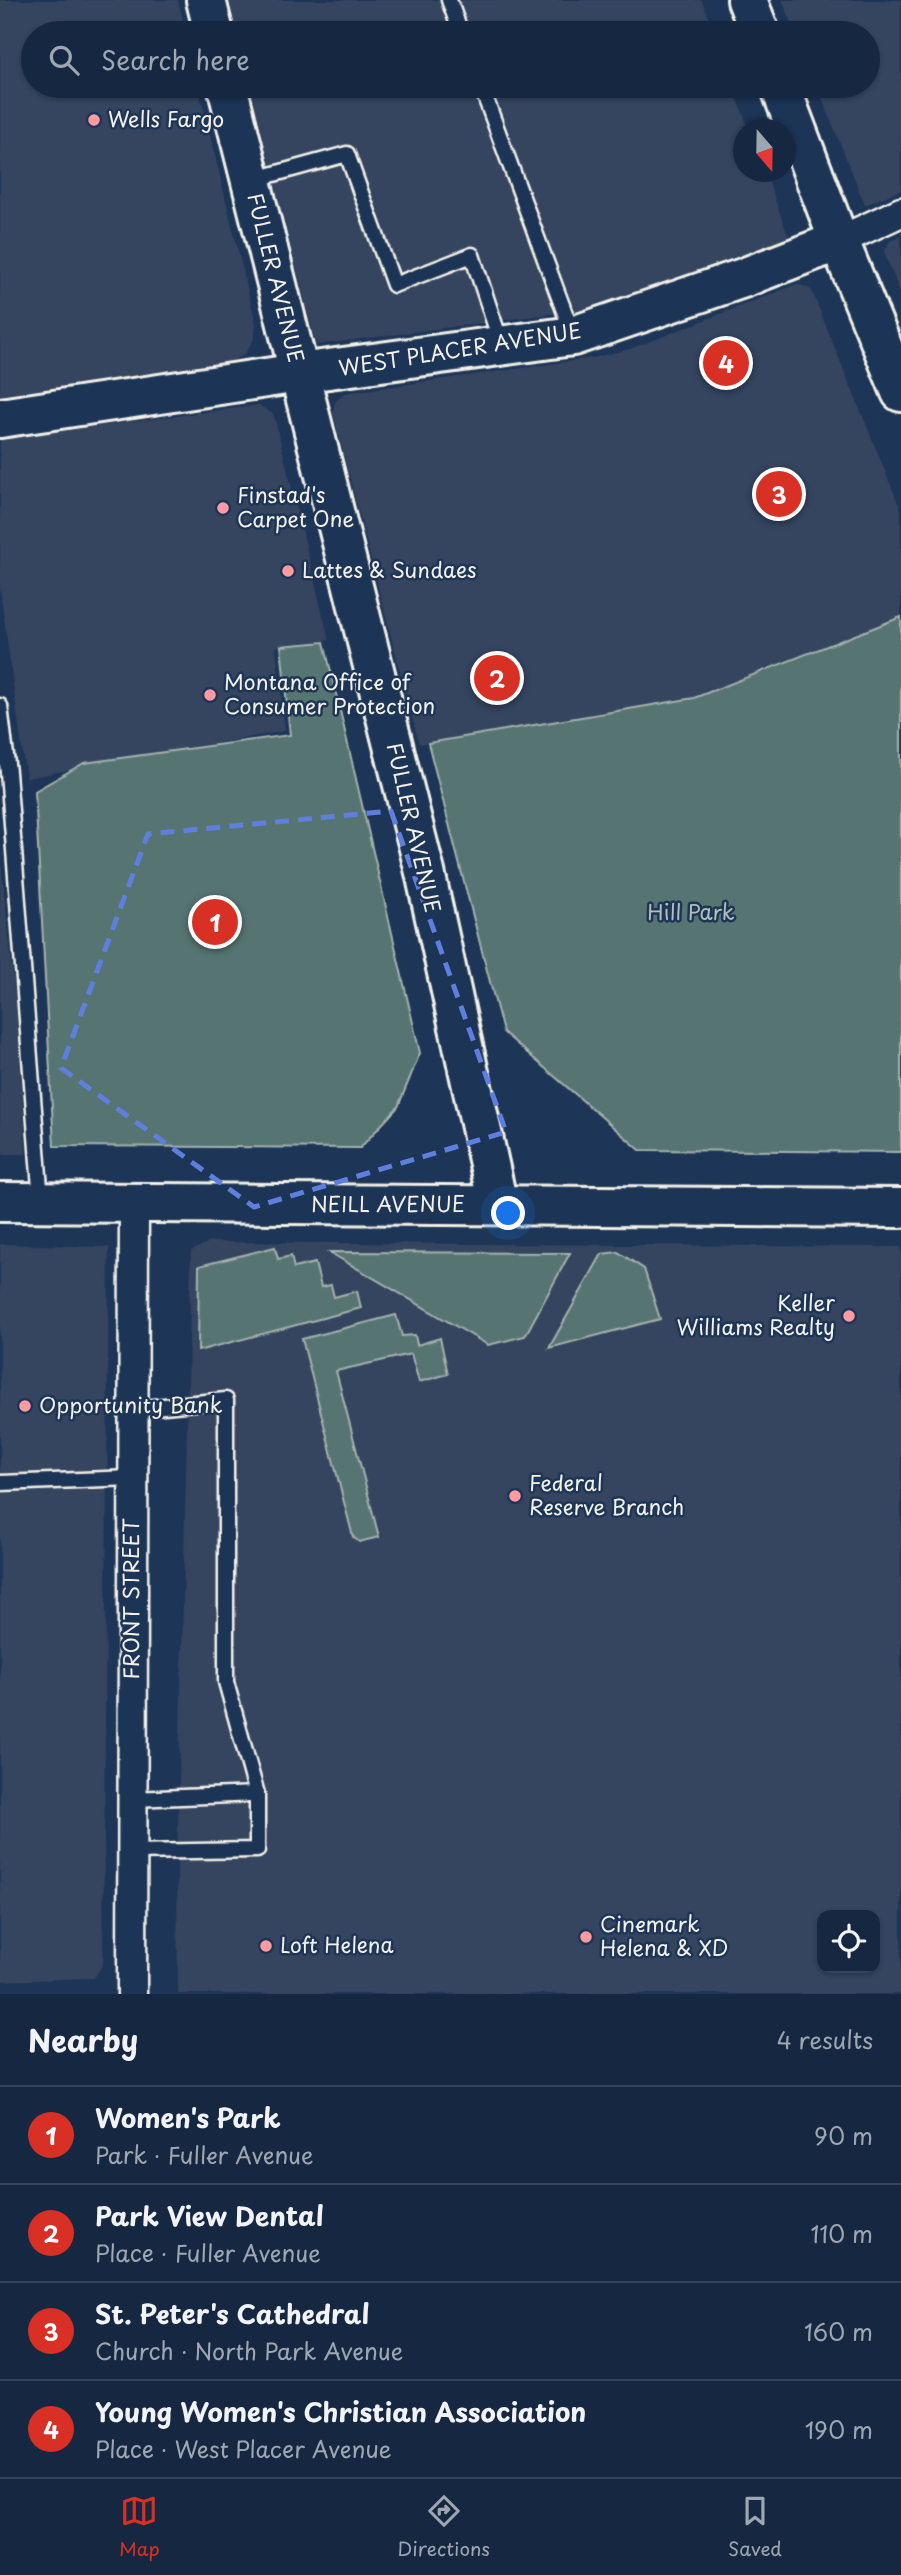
<!DOCTYPE html>
<meta charset="utf-8">
<style>
:root{--surface:#162841;--page:#23344c;--text:#f1f3f6;--muted:#9ea6b1;--line:#35445a;--accent:#d93025}
body{margin:0;font-family:"Playpen Sans",sans-serif;background:var(--page);color:var(--text)}
.controls{position:absolute;right:21px;bottom:21px;display:grid;overflow:hidden;border-radius:14px;box-shadow:0 2px 5px #0004}
.controls button{width:63px;height:63px;display:grid;place-items:center;padding:0;border:0;border-bottom:2px solid var(--line);background:var(--surface);color:var(--text);font:35px sans-serif}
.compass{position:absolute;left:733px;top:119px;width:63px;height:63px;border-radius:50%;background:var(--surface);box-shadow:0 2px 5px #0004;rotate:160deg}
.you{position:absolute;left:509px;top:1214px;width:24px;height:24px;margin:-18px;border:5px solid #fff;border-radius:50%;background:#1a73e8;box-shadow:0 0 0 10px #1a73e833}
.badge{display:grid;place-items:center;width:46px;height:46px;border-radius:50%;background:var(--accent);color:#fff;font-size:23px;font-weight:700}
.pin{position:absolute;translate:-50% -50%;border:4px solid #fff;box-shadow:0 2px 7px #0006}
.list{margin:0;padding:0;list-style:none}
h2{display:flex;justify-content:space-between;align-items:center;height:91px;margin:0;padding:0 28px;font-size:30px}
h2 small{font-size:23px;font-weight:400;color:var(--muted)}
.list li{display:grid;grid-template-columns:46px 1fr auto;gap:21px;align-items:center;box-sizing:border-box;height:98px;padding:0 28px;border-top:2px solid var(--line)}
.list b{display:block;font-size:26px;white-space:nowrap}
.list p{margin:0;font-size:23px;white-space:nowrap;color:var(--muted)}
.list em{font-size:23px;font-style:normal;color:var(--muted)}
.icon{flex:none;width:38px;height:38px;fill:none;stroke:currentColor;stroke-width:2;stroke-linecap:round;stroke-linejoin:round}
.map{position:relative;flex:none;width:901px;height:1994px;overflow:hidden}
.search{position:absolute;background:var(--surface);box-shadow:0 2px 5px #0004;left:21px;right:21px;top:21px;height:77px;display:flex;align-items:center;gap:18px;box-sizing:border-box;padding:0 24px;border-radius:38px;color:var(--muted);font-size:26px}
.sheet{height:483px;background:var(--surface)}
nav{display:flex;justify-content:space-around;align-items:center;box-sizing:border-box;height:98px;border-top:2px solid var(--line);background:var(--surface);font-size:19px;color:var(--muted)}
nav a{display:grid;justify-items:center;gap:4px}
nav .on{color:var(--accent)}
.map>svg:first-child{display:block}
.built{fill:#344460;fill-rule:evenodd}
.green{fill:#567472;stroke:#a5b2ad;stroke-width:2}
.lines{fill:none;stroke-linecap:round;stroke-linejoin:round}
.lane-casing{stroke:#f4f1e8;stroke-width:19}
.street-casing{stroke:#f4f1e8;stroke-width:33}
.secondary-casing{stroke:#f4f1e8;stroke-width:44}
.lane{stroke:#1d3557;stroke-width:14}
.street{stroke:#1d3557;stroke-width:28}
.secondary{stroke:#1d3557;stroke-width:38}
.marked{fill:none;stroke:#5e7fdd;stroke-width:5;stroke-dasharray:14 9;stroke-linejoin:round}
.poi-dot{fill:#ff9aa2;stroke:#1d3557;stroke-width:2.5}
.labels{text-anchor:middle;stroke-width:5;stroke-linejoin:round;paint-order:stroke}
.poi-label{font-size:21px;fill:#f4f1e8;stroke:#1d3557;text-anchor:start}
.street-label{font-size:21px;fill:#f4f1e8;stroke:#1d3557}
.park-label{font-size:21px;fill:#b5bfb9;stroke:#1d3557}
</style>
<div class="map">
<svg width="901" height="1994" viewBox="0 0 901 1994">
<rect width="100%" height="100%" fill="#1d3557"/>
<filter id="ink" filterUnits="userSpaceOnUse"><feTurbulence type="fractalNoise" baseFrequency=".0143" numOctaves="2"/><feDisplacementMap in="SourceGraphic" scale="14" xChannelSelector="R" yChannelSelector="G"/><feConvolveMatrix kernelMatrix="1 2 1 2 8 2 1 2 1" color-interpolation-filters="sRGB"/></filter>
<g filter="url(#ink)">
<g class="built">
<path d="M0 0H178L186 33H33V86H198L256 324 254 339 244 355 232 361 0 395Z"/>
<path d="M229 0H702L714 33H237Z"/>
<path d="M782 0H901V190L865 205 817 86H868V33H796Z"/>
<path d="M250 86H733L749 129 744 130V172H765L789 238 587 309 316 345Z"/>
<path d="M901 236V295L884 252 890 241Z"/>
<path d="M797 284 811 289 901 510V617L694 698 419 744 333 413 335 402 344 393 592 358 630 349Z"/>
<path d="M259 405 274 415 329 640 276 647 285 731 26 778 0 589V439Z"/>
<path d="M0 852 18 1024 26 1154H0Z"/>
<path d="M209 1242 901 1247V1994H178L177 1866 191 1251ZM822 1915H875V1968H822Z"/>
<path d="M0 1244 109 1247 103 1964 94 1978 0 1981Z"/>
</g>
<g class="green">
<path d="M901 617V1152L640 1150 503 1032 428 743 694 698Z"/>
<path d="M324 642 420 1053 398 1107 360 1148 54 1146 35 791 84 763 290 735 281 646Z"/>
<path d="M275 1247 278 1259 291 1256 294 1268 315 1263 321 1287 331 1285 334 1297 357 1291 361 1308 198 1351 199 1266Z"/>
<path d="M329 1252 570 1253 525 1336 488 1345Z"/>
<path d="M618 1252 644 1269 660 1319 549 1348 602 1254Z"/>
<path d="M396 1315 402 1336 415 1335 417 1345 440 1338 448 1374 419 1382 411 1354 336 1371 379 1537 359 1542 353 1537 302 1339Z"/>
</g>
<g class="lines">
<g class="lane-casing">
<g id="lane">
<path d="M449 0 461 33"/>
<path d="M481 86 573 335"/>
<path d="M252 180 347 154 394 285 472 255 501 343"/>
<path d="M0 706 8 772 41 1201"/>
<path d="M0 1483 133 1478"/>
<path d="M132 1799 257 1794"/>
<path d="M132 1852 257 1850V1794L226 1682V1400L133 1409"/>
</g>
</g>
<g class="street-casing">
<g id="street">
<path d="M839 241 901 212"/>
<path d="M132 1994 134 1204"/>
</g>
</g>
<g class="secondary-casing">
<g id="secondary">
<path d="M206 0 214 33"/>
<path d="M747 0 760 33"/>
<path d="M227 86 425 872 498 1205"/>
<path d="M780 86 839 241 901 392"/>
<path d="M0 418 299 373 573 336 743 278 839 241"/>
<path d="M0 1202 901 1208"/>
</g>
</g>
<use href="#lane" class="lane"/>
<use href="#street" class="street"/>
<use href="#secondary" class="secondary"/>
</g>
</g>
<path class="marked" d="M391 811 506 1132 254 1207 61 1068 148 834Z"/>
<g class="poi-dot">
<circle cx="94" cy="120" r="7"/>
<circle cx="223" cy="508" r="7"/>
<circle cx="288" cy="571" r="7"/>
<circle cx="210" cy="695" r="7"/>
<circle cx="849" cy="1316" r="7"/>
<circle cx="25" cy="1406" r="7"/>
<circle cx="515" cy="1496" r="7"/>
<circle cx="586" cy="1937" r="7"/>
<circle cx="266" cy="1946" r="7"/>
</g>
<g class="labels">
<g class="poi-label">
<text x="108" y="127">Wells Fargo</text>
<text x="237" y="503">Finstad's<tspan x="237" dy="24">Carpet One</tspan></text>
<text x="302" y="578">Lattes &amp; Sundaes</text>
<text x="224" y="690">Montana Office of<tspan x="224" dy="24">Consumer Protection</tspan></text>
<text x="835" y="1311" text-anchor="end">Keller<tspan x="835" dy="24">Williams Realty</tspan></text>
<text x="39" y="1413">Opportunity Bank</text>
<text x="529" y="1491">Federal<tspan x="529" dy="24">Reserve Branch</tspan></text>
<text x="600" y="1932">Cinemark<tspan x="600" dy="24">Helena &amp; XD</tspan></text>
<text x="280" y="1953">Loft Helena</text>
</g>
<g class="street-label">
<text transform="translate(275 278) rotate(76)" y="7">FULLER AVENUE</text>
<text transform="translate(460 350) rotate(-9)" y="7">WEST PLACER AVENUE</text>
<text transform="translate(413 828) rotate(77)" y="7">FULLER AVENUE</text>
<text x="388" y="1212">NEILL AVENUE</text>
<text transform="translate(132 1599) rotate(-90)" y="7">FRONT STREET</text>
</g>
<g class="park-label">
<text x="691" y="920">Hill Park</text>
</g>
</g>
</svg>
<div class="controls">
<button><svg class="icon" aria-label="locate" viewBox="0 0 24 24"><circle cx="12" cy="12" r="6"/><path d="M12 2v4M12 18v4M2 12h4M18 12h4"/></svg></button>
</div>
<svg class="compass" viewBox="-18 -18 36 36"><path d="M0-13l5 13h-10z" fill="#e53935"/><path d="M0 13l5-13h-10z" fill="#9ea6b1"/></svg>
<div class="you"></div>
<div class="pin badge" style="left:215px;top:922px">1</div>
<div class="pin badge" style="left:497px;top:678px">2</div>
<div class="pin badge" style="left:779px;top:494px">3</div>
<div class="pin badge" style="left:726px;top:363px">4</div>
<div class="search"><svg class="icon" aria-label="search" viewBox="0 0 24 24"><circle cx="10" cy="10" r="6"/><path d="M15 15l6 6"/></svg>Search here</div>
</div>
<section class="sheet">
<h2>Nearby<small>4 results</small></h2>
<ul class="list">
<li><span class="badge">1</span><div><b>Women's Park</b><p>Park · Fuller Avenue</p></div><em>90 m</em></li>
<li><span class="badge">2</span><div><b>Park View Dental</b><p>Place · Fuller Avenue</p></div><em>110 m</em></li>
<li><span class="badge">3</span><div><b>St. Peter's Cathedral</b><p>Church · North Park Avenue</p></div><em>160 m</em></li>
<li><span class="badge">4</span><div><b>Young Women's Christian Association</b><p>Place · West Placer Avenue</p></div><em>190 m</em></li>
</ul>
</section>
<nav>
<a class="on"><svg class="icon" aria-label="map" viewBox="0 0 24 24"><path d="M3 6l6-2 6 2 6-2v14l-6 2-6-2-6 2zM9 4v14M15 6v14"/></svg>Map</a>
<a><svg class="icon" aria-label="directions" viewBox="0 0 24 24"><path d="M12 3l9 9-9 9-9-9zM9 14v-3h6M13 9l2 2-2 2"/></svg>Directions</a>
<a><svg class="icon" aria-label="saved" viewBox="0 0 24 24"><path d="M7 4h10v16l-5-4-5 4z"/></svg>Saved</a>
</nav>
